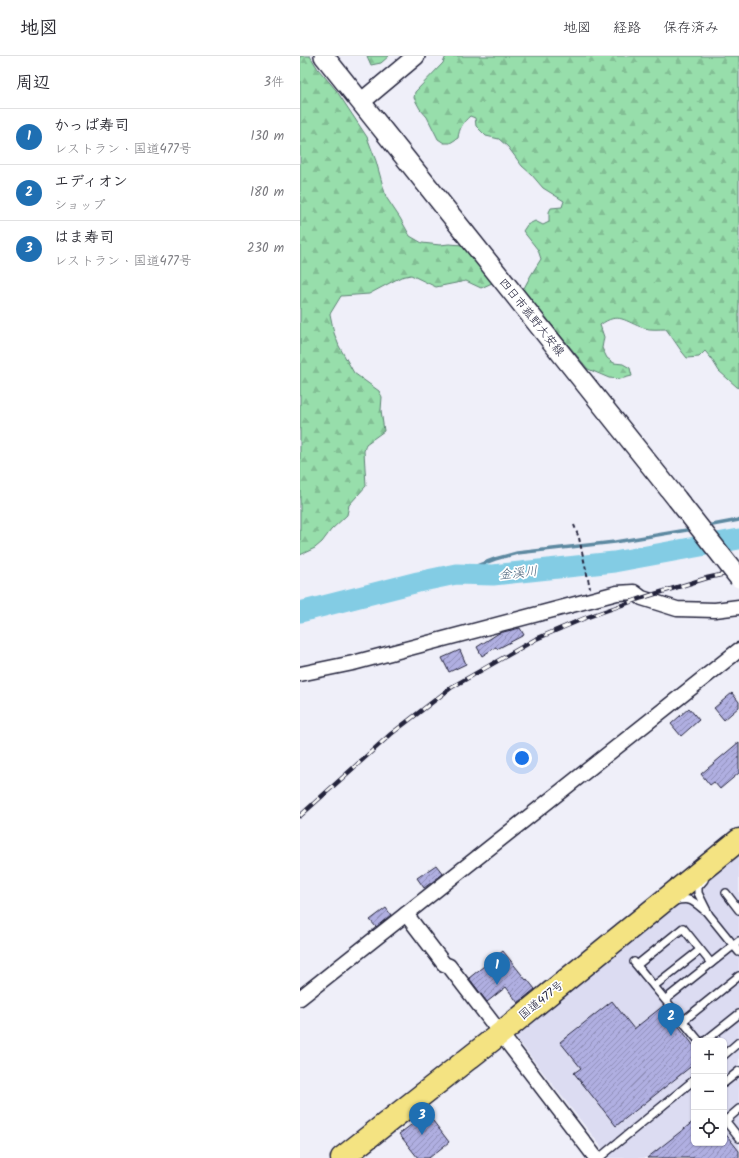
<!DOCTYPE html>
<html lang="ja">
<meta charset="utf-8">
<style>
:root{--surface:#fff;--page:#f7f7f7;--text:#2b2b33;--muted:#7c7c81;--line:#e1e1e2;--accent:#1f6fb2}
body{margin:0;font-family:Kalam,"Klee One",sans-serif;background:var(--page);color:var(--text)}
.controls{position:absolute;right:12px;bottom:12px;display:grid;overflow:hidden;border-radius:6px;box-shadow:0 1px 3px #0004}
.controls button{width:36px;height:36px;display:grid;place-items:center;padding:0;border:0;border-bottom:1px solid var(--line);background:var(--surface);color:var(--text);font:20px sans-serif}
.you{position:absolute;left:222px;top:702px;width:14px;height:14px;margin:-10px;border:3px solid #fff;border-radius:50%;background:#1a73e8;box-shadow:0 0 0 6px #1a73e833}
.badge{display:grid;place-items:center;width:26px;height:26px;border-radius:50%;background:var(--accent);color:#fff;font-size:13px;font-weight:700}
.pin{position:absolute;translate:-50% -33px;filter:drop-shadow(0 1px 2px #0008)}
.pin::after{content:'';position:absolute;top:21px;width:14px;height:12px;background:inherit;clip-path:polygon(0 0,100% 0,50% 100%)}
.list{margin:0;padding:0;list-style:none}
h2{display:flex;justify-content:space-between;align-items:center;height:52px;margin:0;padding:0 16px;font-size:17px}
h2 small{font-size:13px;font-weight:400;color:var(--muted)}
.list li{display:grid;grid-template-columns:26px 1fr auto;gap:12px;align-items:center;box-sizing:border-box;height:56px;padding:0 16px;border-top:1px solid var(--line)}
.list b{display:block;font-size:15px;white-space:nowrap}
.list p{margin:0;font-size:13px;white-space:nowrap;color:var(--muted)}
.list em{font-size:13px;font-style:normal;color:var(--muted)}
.icon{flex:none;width:22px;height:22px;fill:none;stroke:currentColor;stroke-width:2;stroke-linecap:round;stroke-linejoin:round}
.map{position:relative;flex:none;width:439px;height:1102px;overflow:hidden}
header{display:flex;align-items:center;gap:24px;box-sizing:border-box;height:56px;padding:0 20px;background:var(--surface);border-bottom:1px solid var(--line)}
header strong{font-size:19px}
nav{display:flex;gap:22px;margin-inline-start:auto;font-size:14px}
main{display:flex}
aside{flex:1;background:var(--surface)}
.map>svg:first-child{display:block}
.built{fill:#dcdcf2;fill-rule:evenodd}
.forest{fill:url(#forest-firs);stroke:#5c8073}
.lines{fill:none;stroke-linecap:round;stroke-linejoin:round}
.stream{stroke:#5c88a0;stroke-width:3.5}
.river{stroke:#83cce4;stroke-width:21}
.building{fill:url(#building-hatch);stroke:#22223b}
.service-casing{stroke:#22223b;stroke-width:10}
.minor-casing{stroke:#22223b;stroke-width:17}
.tertiary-casing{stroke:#22223b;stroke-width:20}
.secondary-casing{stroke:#22223b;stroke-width:22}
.trunk-casing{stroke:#22223b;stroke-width:25}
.path{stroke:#22223b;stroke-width:2;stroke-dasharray:4 3;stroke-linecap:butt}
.service{stroke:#fff;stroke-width:7}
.minor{stroke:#fff;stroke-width:14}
.tertiary{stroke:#fff;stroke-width:17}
.secondary{stroke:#fff;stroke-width:19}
.trunk{stroke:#f4e382;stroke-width:22}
.rail-casing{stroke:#22223b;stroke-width:4.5}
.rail{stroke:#fff;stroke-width:3;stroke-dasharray:9;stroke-linecap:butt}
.secondary-bridge-casing{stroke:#22223b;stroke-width:22;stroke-linecap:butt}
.secondary-bridge{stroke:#fff;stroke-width:19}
.labels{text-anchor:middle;stroke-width:3.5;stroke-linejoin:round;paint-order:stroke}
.street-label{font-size:12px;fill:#22223b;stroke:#fff}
.water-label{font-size:13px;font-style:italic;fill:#445e76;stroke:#fff}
</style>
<header>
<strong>地図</strong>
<nav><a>地図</a><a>経路</a><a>保存済み</a></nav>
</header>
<main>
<aside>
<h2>周辺<small>3件</small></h2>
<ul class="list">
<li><span class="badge">1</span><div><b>かっぱ寿司</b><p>レストラン · 国道477号</p></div><em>130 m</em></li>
<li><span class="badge">2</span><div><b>エディオン</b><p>ショップ</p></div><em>180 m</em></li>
<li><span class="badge">3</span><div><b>はま寿司</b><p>レストラン · 国道477号</p></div><em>230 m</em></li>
</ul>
</aside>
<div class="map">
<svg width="439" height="1102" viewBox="0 0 439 1102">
<defs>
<pattern id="forest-firs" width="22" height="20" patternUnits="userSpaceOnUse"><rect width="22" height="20" fill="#97deab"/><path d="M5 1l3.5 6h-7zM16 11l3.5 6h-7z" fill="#82be94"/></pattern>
<pattern id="building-hatch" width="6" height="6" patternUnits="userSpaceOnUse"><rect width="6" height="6" fill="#b0afe1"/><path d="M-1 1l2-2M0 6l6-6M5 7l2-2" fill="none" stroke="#8f8eb8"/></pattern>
</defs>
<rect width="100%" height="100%" fill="#efeff9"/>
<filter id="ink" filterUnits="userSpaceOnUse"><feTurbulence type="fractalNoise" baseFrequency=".025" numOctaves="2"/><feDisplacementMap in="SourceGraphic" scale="8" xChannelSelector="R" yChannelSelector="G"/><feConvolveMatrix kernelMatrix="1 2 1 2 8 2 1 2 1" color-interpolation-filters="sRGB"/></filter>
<g filter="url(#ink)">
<path class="built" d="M439 792V1102H310L213 978ZM394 985H424V1087H394Z"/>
<g class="forest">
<path d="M0 0H10L18 13 36 34 67 81 76 105 86 141 100 162 110 180 122 187 140 189 149 188 163 189 192 227 181 232 166 225 136 231 111 219 101 221 69 238 41 240 30 258 34 277 39 290 54 317 79 335 82 341 81 354 84 375 66 388 64 395 66 430 49 449 47 459 31 474 22 486 15 492 0 499Z"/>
<path d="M67 0H89L81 7 71 9Z"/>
<path d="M146 0H439V332L437 331 419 315 411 302 405 295 399 301 387 302C379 293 373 282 366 273 359 273 351 274 344 272 325 266 319 255 300 269L304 281 302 292 307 302 314 307 323 308 330 312 332 320 320 323 309 322 288 313 223 234 231 219 241 203 238 194 223 175 227 169 235 165 243 169 249 166V156L251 152 262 151 264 145 243 132 231 118 222 110 208 91 199 83 186 80 176 70 175 62 170 60C163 66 159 73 158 82L150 87H144L138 83 127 61 120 53 114 42 115 36 143 7Z"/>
</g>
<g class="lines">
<g class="stream">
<path d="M407 470 439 464"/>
<path d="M156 518 195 503 217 497 315 486 393 473"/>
</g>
<path class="river" d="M0 556 118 526 156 518 193 519 314 506 439 483"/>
</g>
<g class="building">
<path d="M220 572 224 579 197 593 196 591 182 600 177 591 199 577Z"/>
<path d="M160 594 166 608 149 616 142 602Z"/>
<path d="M432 637 439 646V651L424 664 414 652Z"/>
<path d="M389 652 399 664 381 680 371 668Z"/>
<path d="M439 686V717L420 733 414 726 410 729 401 718Z"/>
<path d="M136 809 143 818 124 832 117 822Z"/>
<path d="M86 852 91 859 76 871 70 864Z"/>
<path d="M203 895 226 924 227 923 235 933 218 947 206 931 187 946 169 922Z"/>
<path d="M312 945 334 973 363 950 394 990V1008L316 1070 274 1017 281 1012 260 986Z"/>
<path d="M127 1057 149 1086 129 1102H118L99 1078Z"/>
<path d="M394 1065V1087H424V1076L439 1095V1102H347Z"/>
</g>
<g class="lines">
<g class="service-casing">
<g id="service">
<path d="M404 824 398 831V837L408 857"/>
<path d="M426 837 439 854"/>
<path d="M375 845C390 841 393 845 404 854"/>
<path d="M405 854 439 896"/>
<path d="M334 906 399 985"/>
<path d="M337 909 383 872 411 907"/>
<path d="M354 930 400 894"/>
<path d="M366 943 439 885"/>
<path d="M383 965 439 920"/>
<path d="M405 985 439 958"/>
<path d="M424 999 439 986"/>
<path d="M424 1027 439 1015"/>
<path d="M424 1063 439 1082"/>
<path d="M425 1065 439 1053"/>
<path d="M299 1102 394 1024"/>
</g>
</g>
<g class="minor-casing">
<g id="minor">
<path d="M0 618 53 607 317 537 334 536 342 542 377 553 415 554 439 551"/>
<path d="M106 858 144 908 149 910 296 1102"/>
<path d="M0 942 439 594"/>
</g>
</g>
<g class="tertiary-casing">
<path id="tertiary" d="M61 46 116 0"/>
</g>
<g class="secondary-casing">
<path id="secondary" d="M24 0 377 443"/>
</g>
<g class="trunk-casing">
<path id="trunk" d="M42 1102 201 977 439 784"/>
</g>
<path class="path" d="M274 469 279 482 290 532"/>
<use href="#service" class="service"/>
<use href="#minor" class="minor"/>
<use href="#tertiary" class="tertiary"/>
<use href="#secondary" class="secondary"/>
<use href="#trunk" class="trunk"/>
<g class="rail-casing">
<path id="rail" d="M0 760 91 678 152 631 236 583 285 562 342 542 407 522 439 515"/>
</g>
<use href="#rail" class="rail"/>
<g class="secondary-bridge-casing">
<path id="secondary-bridge" d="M377 443 439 522"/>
</g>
<use href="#secondary-bridge" class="secondary-bridge"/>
</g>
</g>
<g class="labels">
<g class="street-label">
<text transform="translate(232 261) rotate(51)" y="4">四日市菰野大安線</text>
<text transform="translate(241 944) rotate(-39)" y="4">国道477号</text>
</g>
<g class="water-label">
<text transform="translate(218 516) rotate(-6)" y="5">金溪川</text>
</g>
</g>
</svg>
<div class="controls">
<button>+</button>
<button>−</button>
<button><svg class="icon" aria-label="locate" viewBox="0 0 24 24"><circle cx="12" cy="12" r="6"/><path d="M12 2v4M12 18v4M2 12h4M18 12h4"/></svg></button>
</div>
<div class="you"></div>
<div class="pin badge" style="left:197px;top:929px">1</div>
<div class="pin badge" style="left:371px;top:980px">2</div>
<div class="pin badge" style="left:122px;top:1079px">3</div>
</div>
</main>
